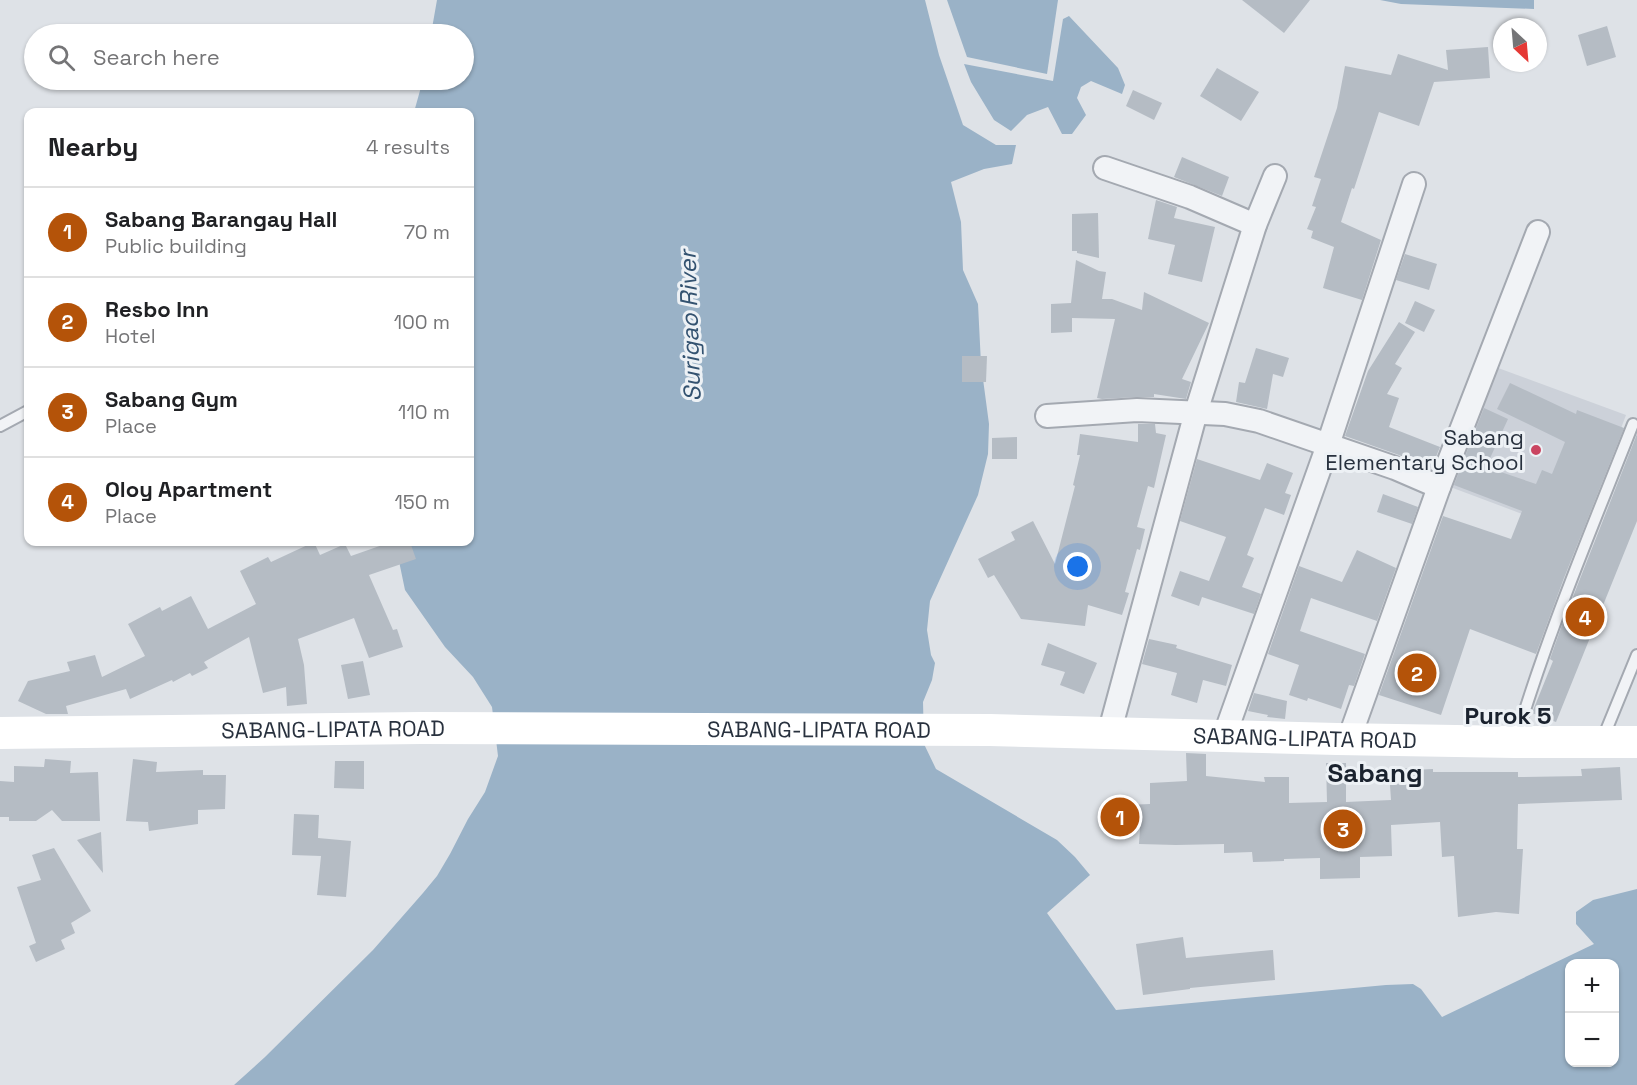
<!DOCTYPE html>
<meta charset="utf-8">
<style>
:root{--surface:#fff;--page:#f6f6f6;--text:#202124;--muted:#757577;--line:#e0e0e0;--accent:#b45309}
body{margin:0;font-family:"Space Grotesk",sans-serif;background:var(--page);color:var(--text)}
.controls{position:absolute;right:18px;bottom:18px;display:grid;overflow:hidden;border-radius:12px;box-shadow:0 2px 4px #0004}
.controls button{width:54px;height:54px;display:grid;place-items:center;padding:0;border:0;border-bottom:2px solid var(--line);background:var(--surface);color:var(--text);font:30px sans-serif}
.compass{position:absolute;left:1493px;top:18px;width:54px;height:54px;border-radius:50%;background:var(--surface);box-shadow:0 2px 4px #0004;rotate:154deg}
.you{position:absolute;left:1078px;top:567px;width:21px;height:21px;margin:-15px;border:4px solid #fff;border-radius:50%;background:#1a73e8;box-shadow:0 0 0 9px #1a73e833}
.badge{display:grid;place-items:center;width:39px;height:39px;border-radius:50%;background:var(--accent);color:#fff;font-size:20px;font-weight:700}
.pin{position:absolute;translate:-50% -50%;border:3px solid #fff;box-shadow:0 2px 6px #0006}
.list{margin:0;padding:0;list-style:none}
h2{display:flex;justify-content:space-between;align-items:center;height:78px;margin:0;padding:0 24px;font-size:26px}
h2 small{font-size:20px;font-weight:400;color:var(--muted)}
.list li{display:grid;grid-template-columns:39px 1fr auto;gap:18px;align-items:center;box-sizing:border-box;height:90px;padding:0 24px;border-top:2px solid var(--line)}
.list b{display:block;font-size:22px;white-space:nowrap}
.list p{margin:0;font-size:20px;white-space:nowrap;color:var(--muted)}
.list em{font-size:20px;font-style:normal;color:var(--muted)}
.icon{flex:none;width:33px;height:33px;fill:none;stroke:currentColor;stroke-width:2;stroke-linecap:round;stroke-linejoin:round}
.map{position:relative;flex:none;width:1637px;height:1085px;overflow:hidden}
.search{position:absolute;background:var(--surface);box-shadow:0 2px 4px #0004;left:24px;top:24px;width:450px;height:66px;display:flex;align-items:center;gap:15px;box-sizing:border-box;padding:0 21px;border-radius:33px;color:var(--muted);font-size:22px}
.panel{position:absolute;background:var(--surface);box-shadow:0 2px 4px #0004;left:24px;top:108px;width:450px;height:438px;border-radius:12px}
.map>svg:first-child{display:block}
.built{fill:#ccd1d9}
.water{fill:#9ab2c7;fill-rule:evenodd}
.building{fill:#b5bcc4}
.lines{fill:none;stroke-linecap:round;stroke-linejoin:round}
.lane-casing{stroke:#a4a9b1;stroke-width:14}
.street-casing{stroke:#a4a9b1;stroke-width:26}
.lane{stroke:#f1f3f6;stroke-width:10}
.street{stroke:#f1f3f6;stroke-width:22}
.secondary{stroke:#fff;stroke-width:32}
.poi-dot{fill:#ca4561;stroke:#edf1f5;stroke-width:2}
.labels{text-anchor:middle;stroke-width:6;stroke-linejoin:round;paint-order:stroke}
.poi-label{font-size:22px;fill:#28313e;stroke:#edf1f5;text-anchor:end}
.street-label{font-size:22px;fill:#28313e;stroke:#edf1f5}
.water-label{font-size:24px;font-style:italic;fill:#335270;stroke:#edf1f5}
.neighbourhood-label{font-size:24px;font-weight:bold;fill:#1a222e;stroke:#edf1f5}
.quarter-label{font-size:26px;font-weight:bold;fill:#1a222e;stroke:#edf1f5}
</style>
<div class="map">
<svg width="1637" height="1085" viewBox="0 0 1637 1085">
<rect width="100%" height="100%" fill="#dee2e7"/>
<path class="built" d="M1490 365 1626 415 1581 536 1445 485Z"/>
<g class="water">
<path d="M437 0H925L939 55 963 125 996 145H1016L1012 164 984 169 951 182 961 222 963 270 978 304 981 364 989 424 988 454 978 495 930 601 927 630 931 655 935 663 932 680 923 702 924 744 936 769 1057 840 1075 857 1090 875 1047 913 1116 1010 1386 985 1413 984 1421 989 1442 1017 1594 944 1576 924V912L1593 900 1637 889V1085H234L265 1057 373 950 423 893 437 876 450 854 468 819 485 792 498 756 492 707 473 677 445 647 405 590 395 542H470V112H414L423 80H464V34H431ZM1570 964H1614V1062H1570Z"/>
<path d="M947 0H1058L1047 74 967 57Z"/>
<path d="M1380 0H1534V9L1401 4Z"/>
<path d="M1069 16 1118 68 1125 85 1122 94 1091 81 1081 87 1077 98 1086 115 1072 134H1062L1048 107 1027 115 1011 131 994 120 971 82 964 64 1053 81 1063 19Z"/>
</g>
<g class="building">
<path d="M1242 0H1310L1284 33Z"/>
<path d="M1607 26 1616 57 1587 66 1578 35Z"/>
<path d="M1488 47 1490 78 1434 82 1419 126 1379 112 1354 189 1352 188 1341 222 1381 240 1362 300 1323 288 1334 247 1311 238 1313 231 1307 229 1316 207 1312 206 1321 179 1314 177 1337 108 1345 66 1391 75 1398 54 1448 70 1446 50Z"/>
<path d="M1217 68 1259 92 1241 121 1200 96Z"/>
<path d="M1133 90 1162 103 1154 120 1126 106Z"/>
<path d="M1182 157 1229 177 1222 196 1174 177Z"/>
<path d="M1156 200 1177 207 1174 218 1215 227 1202 282 1168 274 1175 245 1148 239Z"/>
<path d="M1098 213 1099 258 1077 253V251H1072V214Z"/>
<path d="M1405 254 1437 264 1429 290 1396 280Z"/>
<path d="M1076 260 1099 271 1106 272 1102 299H1112L1142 310 1144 292 1209 323 1182 379 1191 382 1186 399 1154 394V397H1136L1102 399 1097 398 1115 319 1072 318V332L1051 333V304L1071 303Z"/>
<path d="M1415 301 1435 310 1424 332 1405 323Z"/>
<path d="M1399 322 1415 332 1395 364 1402 368 1387 394 1399 398 1389 427 1440 447 1431 469 1399 455 1345 436 1368 371Z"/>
<path d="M1256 348 1289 358 1283 377 1273 374 1267 409 1236 402 1239 382 1245 383Z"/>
<path d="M962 356H987L986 382H962Z"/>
<path d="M1510 383 1576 414 1577 410 1624 428 1564 578 1536 654 1470 629 1441 715 1379 695 1443 516 1511 539 1522 511 1454 485 1484 408 1508 419 1486 467 1536 484 1542 470 1552 474 1565 442 1497 409Z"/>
<path d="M1138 424H1155L1156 433 1166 435 1154 488 1148 486 1137 527 1145 529 1140 550 1137 549 1125 592 1129 593 1122 615 1088 605 1085 626 1021 619 994 575 988 578 978 559 1015 540 1011 532 1033 521 1055 564 1075 486 1073 485 1080 455H1077L1080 434 1138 442Z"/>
<path d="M1637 434V521L1556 722 1532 713 1553 661 1550 659 1563 622Z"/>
<path d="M1017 437V459H992V438Z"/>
<path d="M1197 459 1260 480 1267 463 1293 473 1285 493 1291 495 1284 515 1265 508 1247 555 1254 558 1242 587 1261 594 1254 614 1202 597 1199 606 1171 596 1180 571 1209 581 1226 537 1180 521Z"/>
<path d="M1383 494 1418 507 1412 524 1377 512Z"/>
<path d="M314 542 320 555 345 544 351 556 391 542H410L416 559 369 575 393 630 397 629 403 647 369 658 354 618 298 639 304 665 307 704 287 706 286 687 263 693 249 637 204 662 208 668 192 676 190 673 173 682 172 680 130 699 126 689 66 706 68 714H46L18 701 28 681 70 671 67 662 95 655 102 677 145 656 128 624 160 607 162 611 191 596 208 629 256 604 240 571 268 557 271 562Z"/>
<path d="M1357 550 1396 568 1377 621 1311 598 1300 631 1365 654 1354 686 1349 685 1341 709 1308 698 1307 701 1289 695 1299 665 1268 654 1299 566 1342 582Z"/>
<path d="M1149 639 1177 645 1176 648 1232 665 1226 686 1203 680 1197 703 1171 695 1177 673 1142 664Z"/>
<path d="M1048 643 1097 663 1084 694 1060 685 1065 672 1041 665Z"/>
<path d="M363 661 370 695 348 699 341 665Z"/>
<path d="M1254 693 1287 701 1285 719 1267 717 1268 715 1248 711Z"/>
<path d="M1186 753 1206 754V776L1265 782 1264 777H1289V803L1327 802 1326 763H1346V802L1391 800 1389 770 1410 768 1411 770 1433 769V772H1518V777L1582 776 1581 769 1620 767 1622 800 1518 804 1517 849H1523L1519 914 1496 912 1458 917 1454 856 1442 857 1440 822 1391 825 1392 856 1360 857V878L1320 879V858L1284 859V861L1253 862 1252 852 1224 853V844L1176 845 1139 844 1140 828 1103 830 1102 806 1150 804V783L1187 781Z"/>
<path d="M45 759 71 761 70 773 98 772 100 821H62L52 810 36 821H9V817H0V781L14 782V766L44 767Z"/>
<path d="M133 759 157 762 156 772 203 770V775H226L225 809 198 810V824L149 831 148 822 126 821Z"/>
<path d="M335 761H364V789L334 788Z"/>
<path d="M294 814 319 815 318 838 351 841 346 897 317 895 321 856 292 855Z"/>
<path d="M101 832 103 873 77 840Z"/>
<path d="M54 848 91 911 71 923 75 933 61 940 65 949 36 962 29 946 36 943 17 887 41 880 32 855Z"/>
<path d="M1183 937 1186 958 1273 950 1275 980 1190 988V989L1143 995 1136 944Z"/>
</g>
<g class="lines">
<g class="lane-casing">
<g id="lane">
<path d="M0 426 28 411"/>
<path d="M1603 738 1637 655"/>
<path d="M1516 739C1548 632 1592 528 1633 424"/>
</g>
</g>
<g class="street-casing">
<g id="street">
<path d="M1105 168 1190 197 1255 225"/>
<path d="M1047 416 1137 410 1225 414 1259 421 1395 468 1439 487"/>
<path d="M1109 734 1196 412 1255 225 1275 176"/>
<path d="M1224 737 1328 445 1414 184"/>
<path d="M1349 739 1439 487 1538 232"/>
</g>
</g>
<use href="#lane" class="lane"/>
<use href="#street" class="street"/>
<path class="secondary" id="s1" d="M0 733 421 728 990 730 1337 739 1515 742H1637"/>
</g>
<circle class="poi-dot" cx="1536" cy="450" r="6"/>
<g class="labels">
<g class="poi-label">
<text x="1524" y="445">Sabang<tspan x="1524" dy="25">Elementary School</tspan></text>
</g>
<g class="street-label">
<text dy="8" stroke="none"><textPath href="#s1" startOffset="819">SABANG-LIPATA ROAD</textPath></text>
<text dy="8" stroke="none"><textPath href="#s1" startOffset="333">SABANG-LIPATA ROAD</textPath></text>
<text dy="8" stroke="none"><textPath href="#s1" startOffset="1305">SABANG-LIPATA ROAD</textPath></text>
</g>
<g class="water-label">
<text transform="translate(690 326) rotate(-92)" y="8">Surigao River</text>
</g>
<g class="neighbourhood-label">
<text x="1508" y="724">Purok 5</text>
</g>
<g class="quarter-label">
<text x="1375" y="782">Sabang</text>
</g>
</g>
</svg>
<div class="controls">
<button>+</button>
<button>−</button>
</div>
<svg class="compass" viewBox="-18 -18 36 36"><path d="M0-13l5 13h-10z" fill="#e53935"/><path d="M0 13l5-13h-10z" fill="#757577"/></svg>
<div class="you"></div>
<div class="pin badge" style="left:1120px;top:817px">1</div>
<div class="pin badge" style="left:1417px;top:673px">2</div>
<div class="pin badge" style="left:1343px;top:829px">3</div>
<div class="pin badge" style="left:1585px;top:617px">4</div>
<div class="search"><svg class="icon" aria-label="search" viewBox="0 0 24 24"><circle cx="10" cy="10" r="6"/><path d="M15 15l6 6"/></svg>Search here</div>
<section class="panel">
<h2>Nearby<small>4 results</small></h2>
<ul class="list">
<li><span class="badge">1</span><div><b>Sabang Barangay Hall</b><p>Public building</p></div><em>70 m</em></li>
<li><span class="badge">2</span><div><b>Resbo Inn</b><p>Hotel</p></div><em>100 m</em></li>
<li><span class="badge">3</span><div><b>Sabang Gym</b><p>Place</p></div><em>110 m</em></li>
<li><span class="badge">4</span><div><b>Oloy Apartment</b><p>Place</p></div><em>150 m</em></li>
</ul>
</section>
</div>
